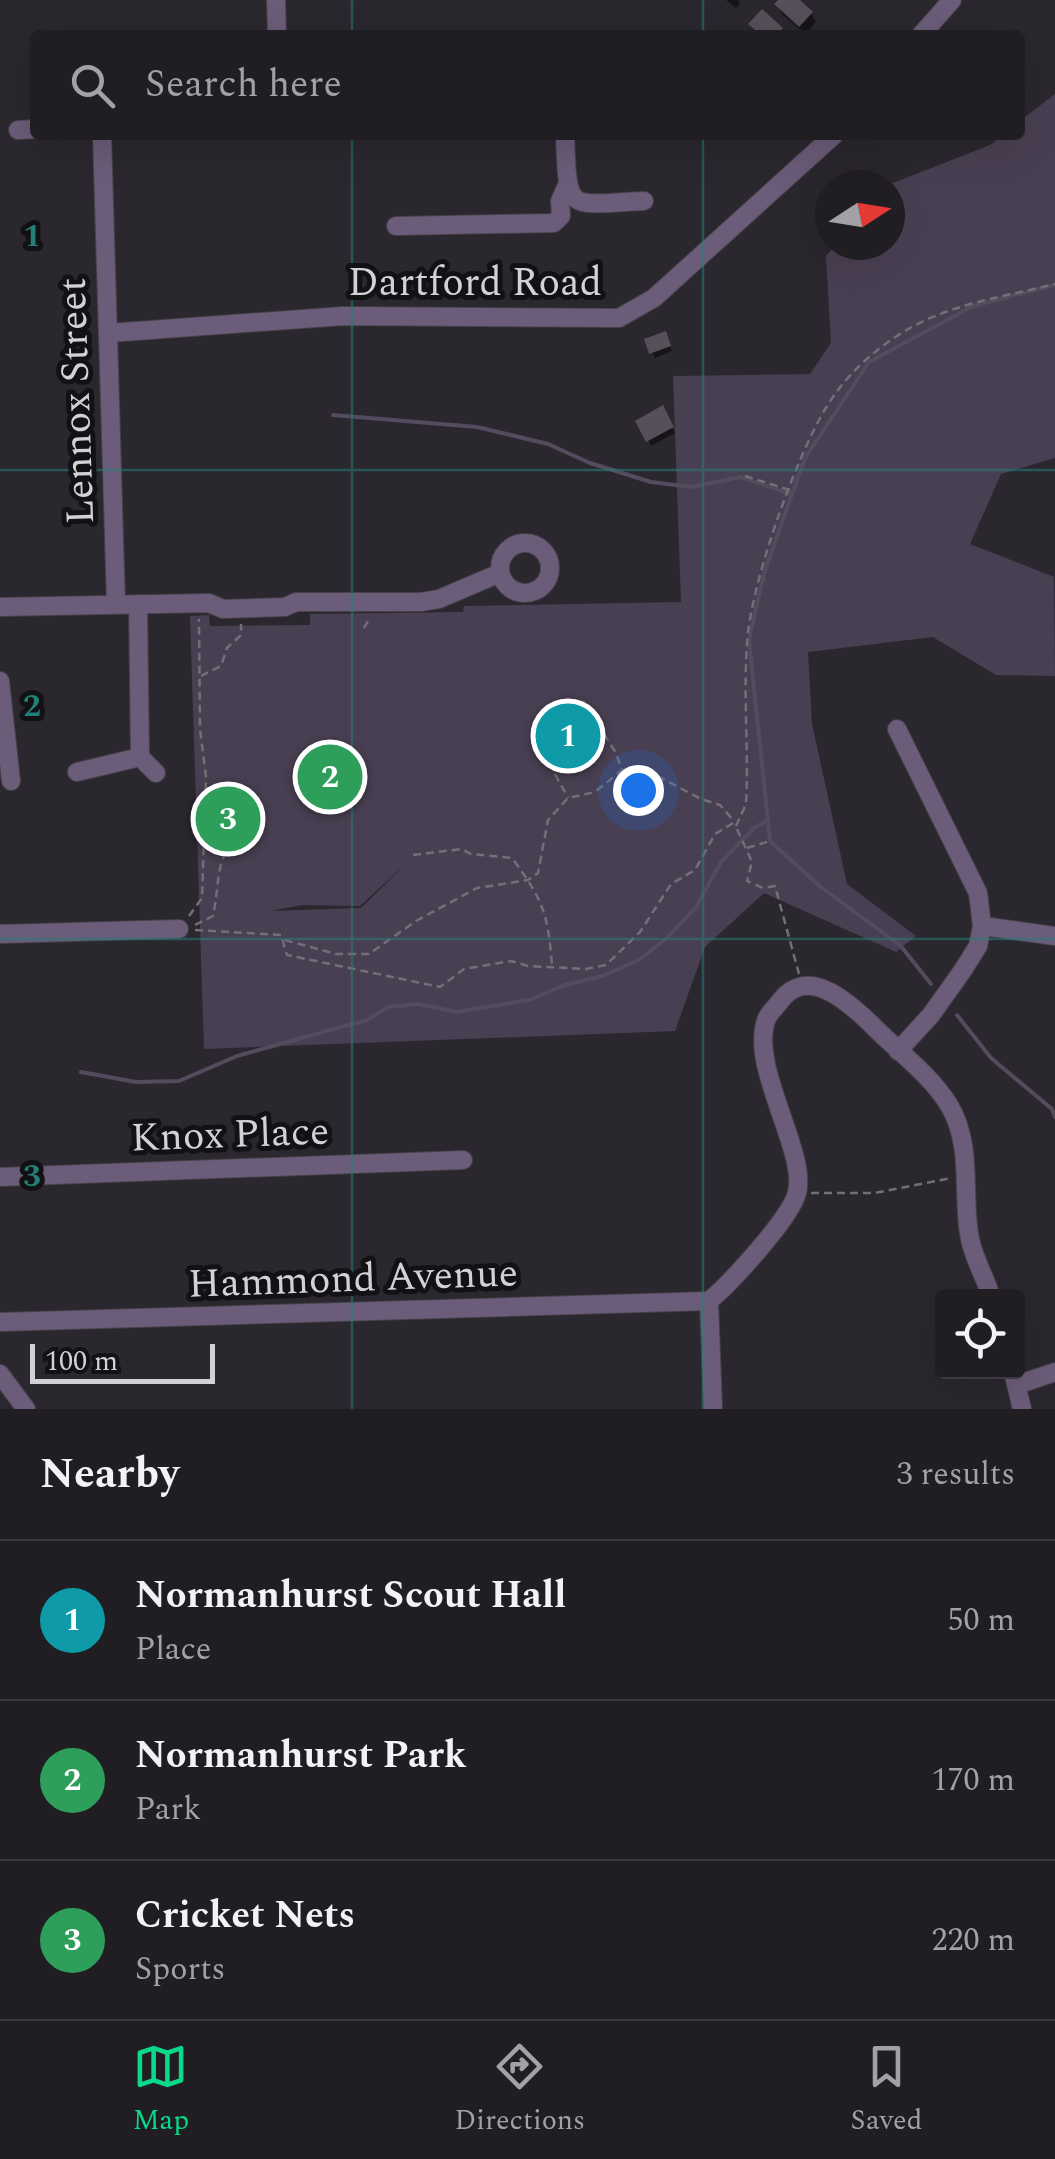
<!DOCTYPE html>
<style>
:root{--surface:#201d23;--page:#28262b;--text:#f1f3f6;--muted:#a2a2a6;--line:#3d3b41;--accent:#0ad98b}
body{margin:0;font-family:Spectral,serif;background:var(--page);color:var(--text)}
.controls{position:absolute;right:30px;bottom:30px;display:grid;overflow:hidden;border-radius:10px;box-shadow:0 10px 40px #0002}
.controls button{width:90px;height:90px;display:grid;place-items:center;padding:0;border:0;border-bottom:2px solid var(--line);background:var(--surface);color:var(--text);font:50px sans-serif}
.compass{position:absolute;left:815px;top:170px;width:90px;height:90px;border-radius:50%;background:var(--surface);box-shadow:0 10px 40px #0002;rotate:78deg}
.scale{position:absolute;left:30px;bottom:25px;width:185px;box-sizing:border-box;padding-left:10px;border:5px solid #d4d1d6;border-top:0;font-size:28px;line-height:35px;white-space:nowrap;color:#d4d1d6;-webkit-text-stroke:8px #121114;paint-order:stroke}
.you{position:absolute;left:638px;top:790px;width:35px;height:35px;margin:-25px;border:8px solid #fff;border-radius:50%;background:#1a73e8;box-shadow:0 0 0 15px #1a73e833}
.badge{display:grid;place-items:center;width:65px;height:65px;border-radius:50%;background:var(--accent);color:#fff;font-size:32px;font-weight:700}
.pin{position:absolute;translate:-50% -50%;border:5px solid #fff;box-shadow:0 2px 10px #0006}
.list{margin:0;padding:0;list-style:none}
h2{display:flex;justify-content:space-between;align-items:center;height:130px;margin:0;padding:0 40px;font-size:42px}
h2 small{font-size:32px;font-weight:400;color:var(--muted)}
.list li{display:grid;grid-template-columns:65px 1fr auto;gap:30px;align-items:center;box-sizing:border-box;height:160px;padding:0 40px;border-top:2px solid var(--line)}
.list b{display:block;font-size:38px;white-space:nowrap}
.list p{margin:0;font-size:32px;white-space:nowrap;color:var(--muted)}
.list em{font-size:32px;font-style:normal;color:var(--muted)}
.icon{flex:none;width:55px;height:55px;fill:none;stroke:currentColor;stroke-width:2;stroke-linecap:round;stroke-linejoin:round}
.map{position:relative;flex:none;width:1055px;height:1409px;overflow:hidden}
.search{position:absolute;background:var(--surface);box-shadow:0 10px 40px #0002;left:30px;right:30px;top:30px;height:110px;display:flex;align-items:center;gap:25px;box-sizing:border-box;padding:0 35px;border-radius:10px;color:var(--muted);font-size:38px}
.sheet{height:610px;background:var(--surface)}
nav{display:flex;justify-content:space-around;align-items:center;box-sizing:border-box;height:140px;border-top:2px solid var(--line);background:var(--surface);font-size:28px;color:var(--muted)}
nav a{display:grid;justify-items:center;gap:5px}
nav .on{color:var(--accent)}
.map>svg:first-child{display:block}
.green{fill:#493f52;fill-rule:evenodd}
.shadow{fill:#0007}
.lines{fill:none;stroke-linecap:round;stroke-linejoin:round}
.stream{stroke:#554b5e;stroke-width:4}
.building{fill:#555059}
.minor-casing{stroke:#46424a;stroke-width:20}
.path{stroke:#736f76;stroke-width:2.5;stroke-dasharray:8 5;stroke-linecap:butt}
.minor{stroke:#6b5c79;stroke-width:18}
.grid{fill:none;stroke:#237f78;stroke-width:2.5;stroke-opacity:0.55}
.labels{text-anchor:middle;stroke-width:10;stroke-linejoin:round;paint-order:stroke}
.street-label{font-size:40px;fill:#d4d1d6;stroke:#121114}
.grid-label{font-size:32px;text-anchor:middle;font-weight:bold;fill:#237f78;stroke:#121114;stroke-width:10;stroke-linejoin:round;paint-order:stroke}
</style>
<div class="map">
<svg width="1055" height="1409" viewBox="0 0 1055 1409">
<rect width="100%" height="100%" fill="#2b272f"/>
<path class="green" d="M1055 94V458L1001 474 970 544 1054 577 1055 676 996 675 933 637 808 652 812 724 847 884 916 936 896 952 764 893 705 947 675 1031 204 1049 190 616 209 615 210 626 310 625V614L463 612 464 606 681 602 673 376 810 374 831 343 826 256 836 245H890L888 185 990 145 1003 135H1020V121ZM408 862 361 908 270 911 303 905 360 906Z"/>
<g class="shadow">
<path d="M726 0H738L740 3 736 8Z"/>
<path d="M781 0H797L811 13 816 22 805 34 782 14 777 5Z"/>
<path d="M667 339 672 351 655 358 647 341Z"/>
<path d="M662 409 675 433 651 446 638 422Z"/>
<path d="M577 714 582 723V770H566L561 761Z"/>
</g>
<g class="lines">
<g class="stream">
<path d="M333 415 477 427 548 444 590 463 651 482 691 487 740 477 791 494"/>
<path d="M931 984 900 945 822 888 770 841 749 640 765 570 805 458 869 362 973 306 1055 285"/>
<path d="M957 1015 991 1058 1052 1109 1055 1117"/>
<path d="M81 1072 136 1082 179 1081 237 1056 367 1020 388 1007 417 1004 457 1012 529 1000 565 985 602 976 637 961 666 939 696 907 721 862 754 828 768 820"/>
</g>
</g>
<g class="building">
<path d="M778 0H800L813 12 799 27 774 4Z"/>
<path d="M762 9 783 28 777 35H761L748 24Z"/>
<path d="M666 331 671 346 649 354 644 339Z"/>
<path d="M663 405 674 427 646 442 635 421Z"/>
<path d="M558 711 578 712V761H558Z"/>
</g>
<g class="lines">
<g class="minor-casing">
<g id="minor">
<path d="M276 0 277 35"/>
<path d="M921 35 952 0"/>
<path d="M18 130 35 129"/>
<path d="M102 135 116 604"/>
<path d="M565 135C568 216 567 204 644 201"/>
<path d="M396 226 554 223 561 216 560 201 567 185"/>
<path d="M109 333 343 316 619 318 654 298 834 135"/>
<circle cx="525" cy="568" r="25"/>
<path d="M0 607 209 603 223 609 285 607 296 602H421L439 599 500 573"/>
<path d="M0 681 11 781"/>
<path d="M897 729 978 893 982 926 978 946 963 970 931 1015 898 1051"/>
<path d="M140 757 156 773"/>
<path d="M77 772 140 757 138 604"/>
<path d="M982 926 1055 936"/>
<path d="M0 934 179 929"/>
<path d="M0 1177 463 1160"/>
<path d="M709 1301C731 1283 787 1221 796 1196 811 1156 747 1066 767 1018 770 1012 777 1006 781 1000 808 966 847 1001 870 1023 895 1049 930 1074 949 1105 974 1147 961 1195 970 1239 974 1259 985 1277 991 1296"/>
<path d="M709 1301 713 1409"/>
<path d="M0 1322 709 1301"/>
<path d="M1013 1372 1022 1409"/>
<path d="M0 1374 26 1409"/>
<path d="M1017 1385 1055 1372"/>
</g>
</g>
<g class="path">
<path d="M745 476 790 490"/>
<path d="M364 628 368 621"/>
<path d="M201 676 221 666 227 648 241 635V624"/>
<path d="M583 701 616 753 622 770 644 769 701 799 720 805 734 821"/>
<path d="M555 774 568 798"/>
<path d="M736 826 746 804C749 750 743 697 747 644 750 585 796 456 827 406 846 375 873 351 903 332 949 304 1003 297 1055 284"/>
<path d="M737 829 752 862 747 881 763 888 775 886 799 974"/>
<path d="M241 845 243 853"/>
<path d="M747 848 770 841"/>
<path d="M413 855 461 849 471 854 512 858C543 900 548 913 552 966"/>
<path d="M189 916 202 898 206 777 200 729 199 619"/>
<path d="M195 925 213 916C222 871 212 861 247 826"/>
<path d="M195 930 281 935 287 955 440 987 464 969 511 961 528 966 586 969 606 965 640 932 671 884 695 870 715 834 735 822"/>
<path d="M285 940 336 954H369L416 921 477 888 528 880 538 873 548 820 568 798 595 792 622 770"/>
<path d="M811 1193H875L951 1178"/>
</g>
<use href="#minor" class="minor"/>
</g>
<path class="grid" d="M352 0V35M703 0V35M352 135V1409M703 135V1409M0 470H1055M0 939H1055"/>
<g class="labels">
<g class="street-label">
<text x="475" y="295">Dartford Road</text>
<text transform="translate(75 401) rotate(-92)" y="14">Lennox Street</text>
<text transform="translate(230 1133) rotate(-2)" y="14">Knox Place</text>
<text transform="translate(353 1277) rotate(-2)" y="14">Hammond Avenue</text>
</g>
</g>
<g class="grid-label">
<text x="32" y="246">1</text>
<text x="32" y="716">2</text>
<text x="32" y="1186">3</text>
</g>
</svg>
<div class="controls">
<button><svg class="icon" aria-label="locate" viewBox="0 0 24 24"><circle cx="12" cy="12" r="6"/><path d="M12 2v4M12 18v4M2 12h4M18 12h4"/></svg></button>
</div>
<svg class="compass" viewBox="-18 -18 36 36"><path d="M0-13l5 13h-10z" fill="#e53935"/><path d="M0 13l5-13h-10z" fill="#a2a2a6"/></svg>
<div class="scale">100 m</div>
<div class="you"></div>
<div class="pin badge" style="left:568px;top:736px;background:#0f9aa8">1</div>
<div class="pin badge" style="left:330px;top:777px;background:#2e9e5b">2</div>
<div class="pin badge" style="left:228px;top:819px;background:#2e9e5b">3</div>
<div class="search"><svg class="icon" aria-label="search" viewBox="0 0 24 24"><circle cx="10" cy="10" r="6"/><path d="M15 15l6 6"/></svg>Search here</div>
</div>
<section class="sheet">
<h2>Nearby<small>3 results</small></h2>
<ul class="list">
<li><span class="badge" style="background:#0f9aa8">1</span><div><b>Normanhurst Scout Hall</b><p>Place</p></div><em>50 m</em></li>
<li><span class="badge" style="background:#2e9e5b">2</span><div><b>Normanhurst Park</b><p>Park</p></div><em>170 m</em></li>
<li><span class="badge" style="background:#2e9e5b">3</span><div><b>Cricket Nets</b><p>Sports</p></div><em>220 m</em></li>
</ul>
</section>
<nav>
<a class="on"><svg class="icon" aria-label="map" viewBox="0 0 24 24"><path d="M3 6l6-2 6 2 6-2v14l-6 2-6-2-6 2zM9 4v14M15 6v14"/></svg>Map</a>
<a><svg class="icon" aria-label="directions" viewBox="0 0 24 24"><path d="M12 3l9 9-9 9-9-9zM9 14v-3h6M13 9l2 2-2 2"/></svg>Directions</a>
<a><svg class="icon" aria-label="saved" viewBox="0 0 24 24"><path d="M7 4h10v16l-5-4-5 4z"/></svg>Saved</a>
</nav>
